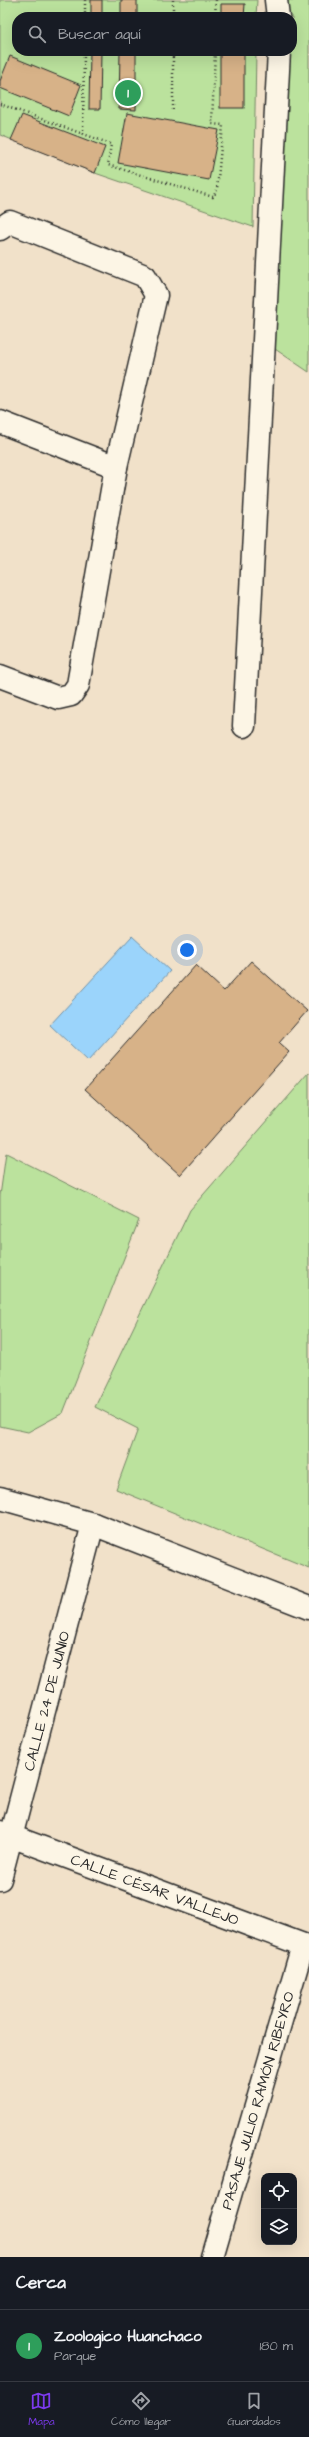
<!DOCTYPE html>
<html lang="es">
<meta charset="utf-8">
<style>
:root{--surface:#171b24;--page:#20242c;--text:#f1f3f6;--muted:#9ea1a6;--line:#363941;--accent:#7c3aed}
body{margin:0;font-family:"Architects Daughter",sans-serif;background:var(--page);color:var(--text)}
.controls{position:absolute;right:12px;bottom:12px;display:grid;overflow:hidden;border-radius:8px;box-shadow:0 4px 16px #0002}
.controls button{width:36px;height:36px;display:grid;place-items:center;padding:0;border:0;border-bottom:1px solid var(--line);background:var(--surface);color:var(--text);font:20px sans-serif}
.you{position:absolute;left:187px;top:950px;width:14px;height:14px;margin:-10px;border:3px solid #fff;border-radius:50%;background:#1a73e8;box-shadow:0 0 0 6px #1a73e833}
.badge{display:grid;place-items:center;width:26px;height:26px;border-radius:50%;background:var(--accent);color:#fff;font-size:13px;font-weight:700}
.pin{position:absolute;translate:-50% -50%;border:2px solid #fff;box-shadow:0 1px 4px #0006}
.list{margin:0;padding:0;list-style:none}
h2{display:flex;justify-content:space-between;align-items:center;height:52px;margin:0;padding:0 16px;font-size:17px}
h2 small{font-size:13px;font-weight:400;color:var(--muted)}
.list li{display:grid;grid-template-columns:26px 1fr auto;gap:12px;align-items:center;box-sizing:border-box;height:72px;padding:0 16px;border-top:1px solid var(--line)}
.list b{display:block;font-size:15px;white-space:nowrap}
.list p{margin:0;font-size:13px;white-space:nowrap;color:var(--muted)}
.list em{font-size:13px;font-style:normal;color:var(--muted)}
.icon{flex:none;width:22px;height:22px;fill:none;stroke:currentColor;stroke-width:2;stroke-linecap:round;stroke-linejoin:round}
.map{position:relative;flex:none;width:309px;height:2257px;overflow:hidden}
.search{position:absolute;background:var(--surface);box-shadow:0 4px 16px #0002;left:12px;right:12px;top:12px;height:44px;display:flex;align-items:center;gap:10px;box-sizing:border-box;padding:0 14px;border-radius:16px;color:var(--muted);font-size:15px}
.sheet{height:124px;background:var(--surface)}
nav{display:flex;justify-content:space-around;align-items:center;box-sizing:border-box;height:56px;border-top:1px solid var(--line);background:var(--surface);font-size:11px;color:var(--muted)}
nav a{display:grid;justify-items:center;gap:2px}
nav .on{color:var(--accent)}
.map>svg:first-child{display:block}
.green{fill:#bbe29d;stroke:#738664}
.water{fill:#9bd4fb;stroke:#6e90a8}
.building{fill:#d7b288;stroke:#2b2b2b}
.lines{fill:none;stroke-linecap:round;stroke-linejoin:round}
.minor-casing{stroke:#2b2b2b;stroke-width:25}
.tertiary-casing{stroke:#2b2b2b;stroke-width:25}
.path{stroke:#2b2b2b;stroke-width:2.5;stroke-dasharray:1 3;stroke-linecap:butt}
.minor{stroke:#fcf5e5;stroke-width:22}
.tertiary{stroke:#fcf5e5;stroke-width:22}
.labels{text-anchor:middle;stroke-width:3.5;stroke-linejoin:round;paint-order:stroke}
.street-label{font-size:15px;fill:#2b2b2b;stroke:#fcf5e5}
</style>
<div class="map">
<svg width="309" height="2257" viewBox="0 0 309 2257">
<rect width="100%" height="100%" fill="#f1e1c9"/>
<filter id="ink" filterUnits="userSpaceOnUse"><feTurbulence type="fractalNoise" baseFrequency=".025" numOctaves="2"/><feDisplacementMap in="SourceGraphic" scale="8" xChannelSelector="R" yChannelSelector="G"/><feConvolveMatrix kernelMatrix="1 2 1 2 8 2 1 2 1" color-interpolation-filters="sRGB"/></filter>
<g filter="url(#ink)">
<g class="green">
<path d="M0 0H257L256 17H17V51H256L253 227 95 173 0 135Z"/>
<path d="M282 0H309V372L272 347 284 51H292V17H283Z"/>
<path d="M309 1073V1568L116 1489 138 1429 95 1407 190 1210Z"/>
<path d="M6 1153 139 1220 63 1413 28 1432 0 1426V1196Z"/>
</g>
<path class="water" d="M132 936 170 971 88 1061 50 1025Z"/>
<g class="building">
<rect x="91" y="0" width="11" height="17"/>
<rect x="121" y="0" width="16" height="17"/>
<path d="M221 4H245L244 17H221Z"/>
<path d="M90 51H101L100 109H89Z"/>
<path d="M120 51H136V110L119 109Z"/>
<rect x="220" y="51" width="24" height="57"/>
<path d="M10 56 81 85 69 116 0 88V81Z"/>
<path d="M127 113 219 130 209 180 118 163Z"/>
<path d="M22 115 105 147 95 173 11 140Z"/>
<path d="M251 961 307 1011 279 1043 289 1052 180 1175 85 1089 196 965 224 991Z"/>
</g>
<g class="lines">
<g class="minor-casing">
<g id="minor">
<path d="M276 0 278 17"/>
<path d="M0 229 10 222 145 276 156 295 116 467 78 685 71 695 58 698 0 676"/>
<path d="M0 422 116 467"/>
<path d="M244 726 279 51"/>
<path id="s1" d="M0 1832 309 1947"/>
<path id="s2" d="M0 1879 93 1524"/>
<path id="s3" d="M212 2257 303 1945"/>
</g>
</g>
<g class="tertiary-casing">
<path id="tertiary" d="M0 1498 93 1524 309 1608"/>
</g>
<g class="path">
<path d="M85 17V0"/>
<path d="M173 17V0"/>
<path d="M215 17 216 0"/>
<path d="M0 104 111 144 108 165 213 197 217 190 223 125 212 124 215 51"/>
<path d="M173 110V51"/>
<path d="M83 134 84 51"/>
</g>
<use href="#minor" class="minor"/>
<use href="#tertiary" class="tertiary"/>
</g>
</g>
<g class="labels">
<g class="street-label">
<text dy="5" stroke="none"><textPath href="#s2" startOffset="184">CALLE 24 DE JUNIO</textPath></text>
<text dy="5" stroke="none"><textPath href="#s1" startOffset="165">CALLE CÉSAR VALLEJO</textPath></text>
<text dy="5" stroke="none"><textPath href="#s3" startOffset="163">PASAJE JULIO RAMÓN RIBEYRO</textPath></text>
</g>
</g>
</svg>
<div class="controls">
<button><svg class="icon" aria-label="locate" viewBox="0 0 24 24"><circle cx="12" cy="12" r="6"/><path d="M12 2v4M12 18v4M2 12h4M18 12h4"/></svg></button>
<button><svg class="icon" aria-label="layers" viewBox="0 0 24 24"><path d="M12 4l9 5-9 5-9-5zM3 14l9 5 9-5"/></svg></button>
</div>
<div class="you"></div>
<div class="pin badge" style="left:128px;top:93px;background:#2e9e5b">1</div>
<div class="search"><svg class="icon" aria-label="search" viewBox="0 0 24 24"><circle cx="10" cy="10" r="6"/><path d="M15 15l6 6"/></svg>Buscar aquí</div>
</div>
<section class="sheet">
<h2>Cerca<small></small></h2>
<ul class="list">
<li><span class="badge" style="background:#2e9e5b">1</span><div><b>Zoologico Huanchaco</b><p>Parque</p></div><em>180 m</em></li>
</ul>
</section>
<nav>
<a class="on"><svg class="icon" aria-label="map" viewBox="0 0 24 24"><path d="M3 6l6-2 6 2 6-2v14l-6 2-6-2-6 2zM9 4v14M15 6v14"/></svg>Mapa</a>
<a><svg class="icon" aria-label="directions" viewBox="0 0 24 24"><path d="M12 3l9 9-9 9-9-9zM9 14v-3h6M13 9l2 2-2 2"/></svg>Cómo llegar</a>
<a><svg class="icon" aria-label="saved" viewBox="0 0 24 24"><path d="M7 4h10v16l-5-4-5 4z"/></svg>Guardados</a>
</nav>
